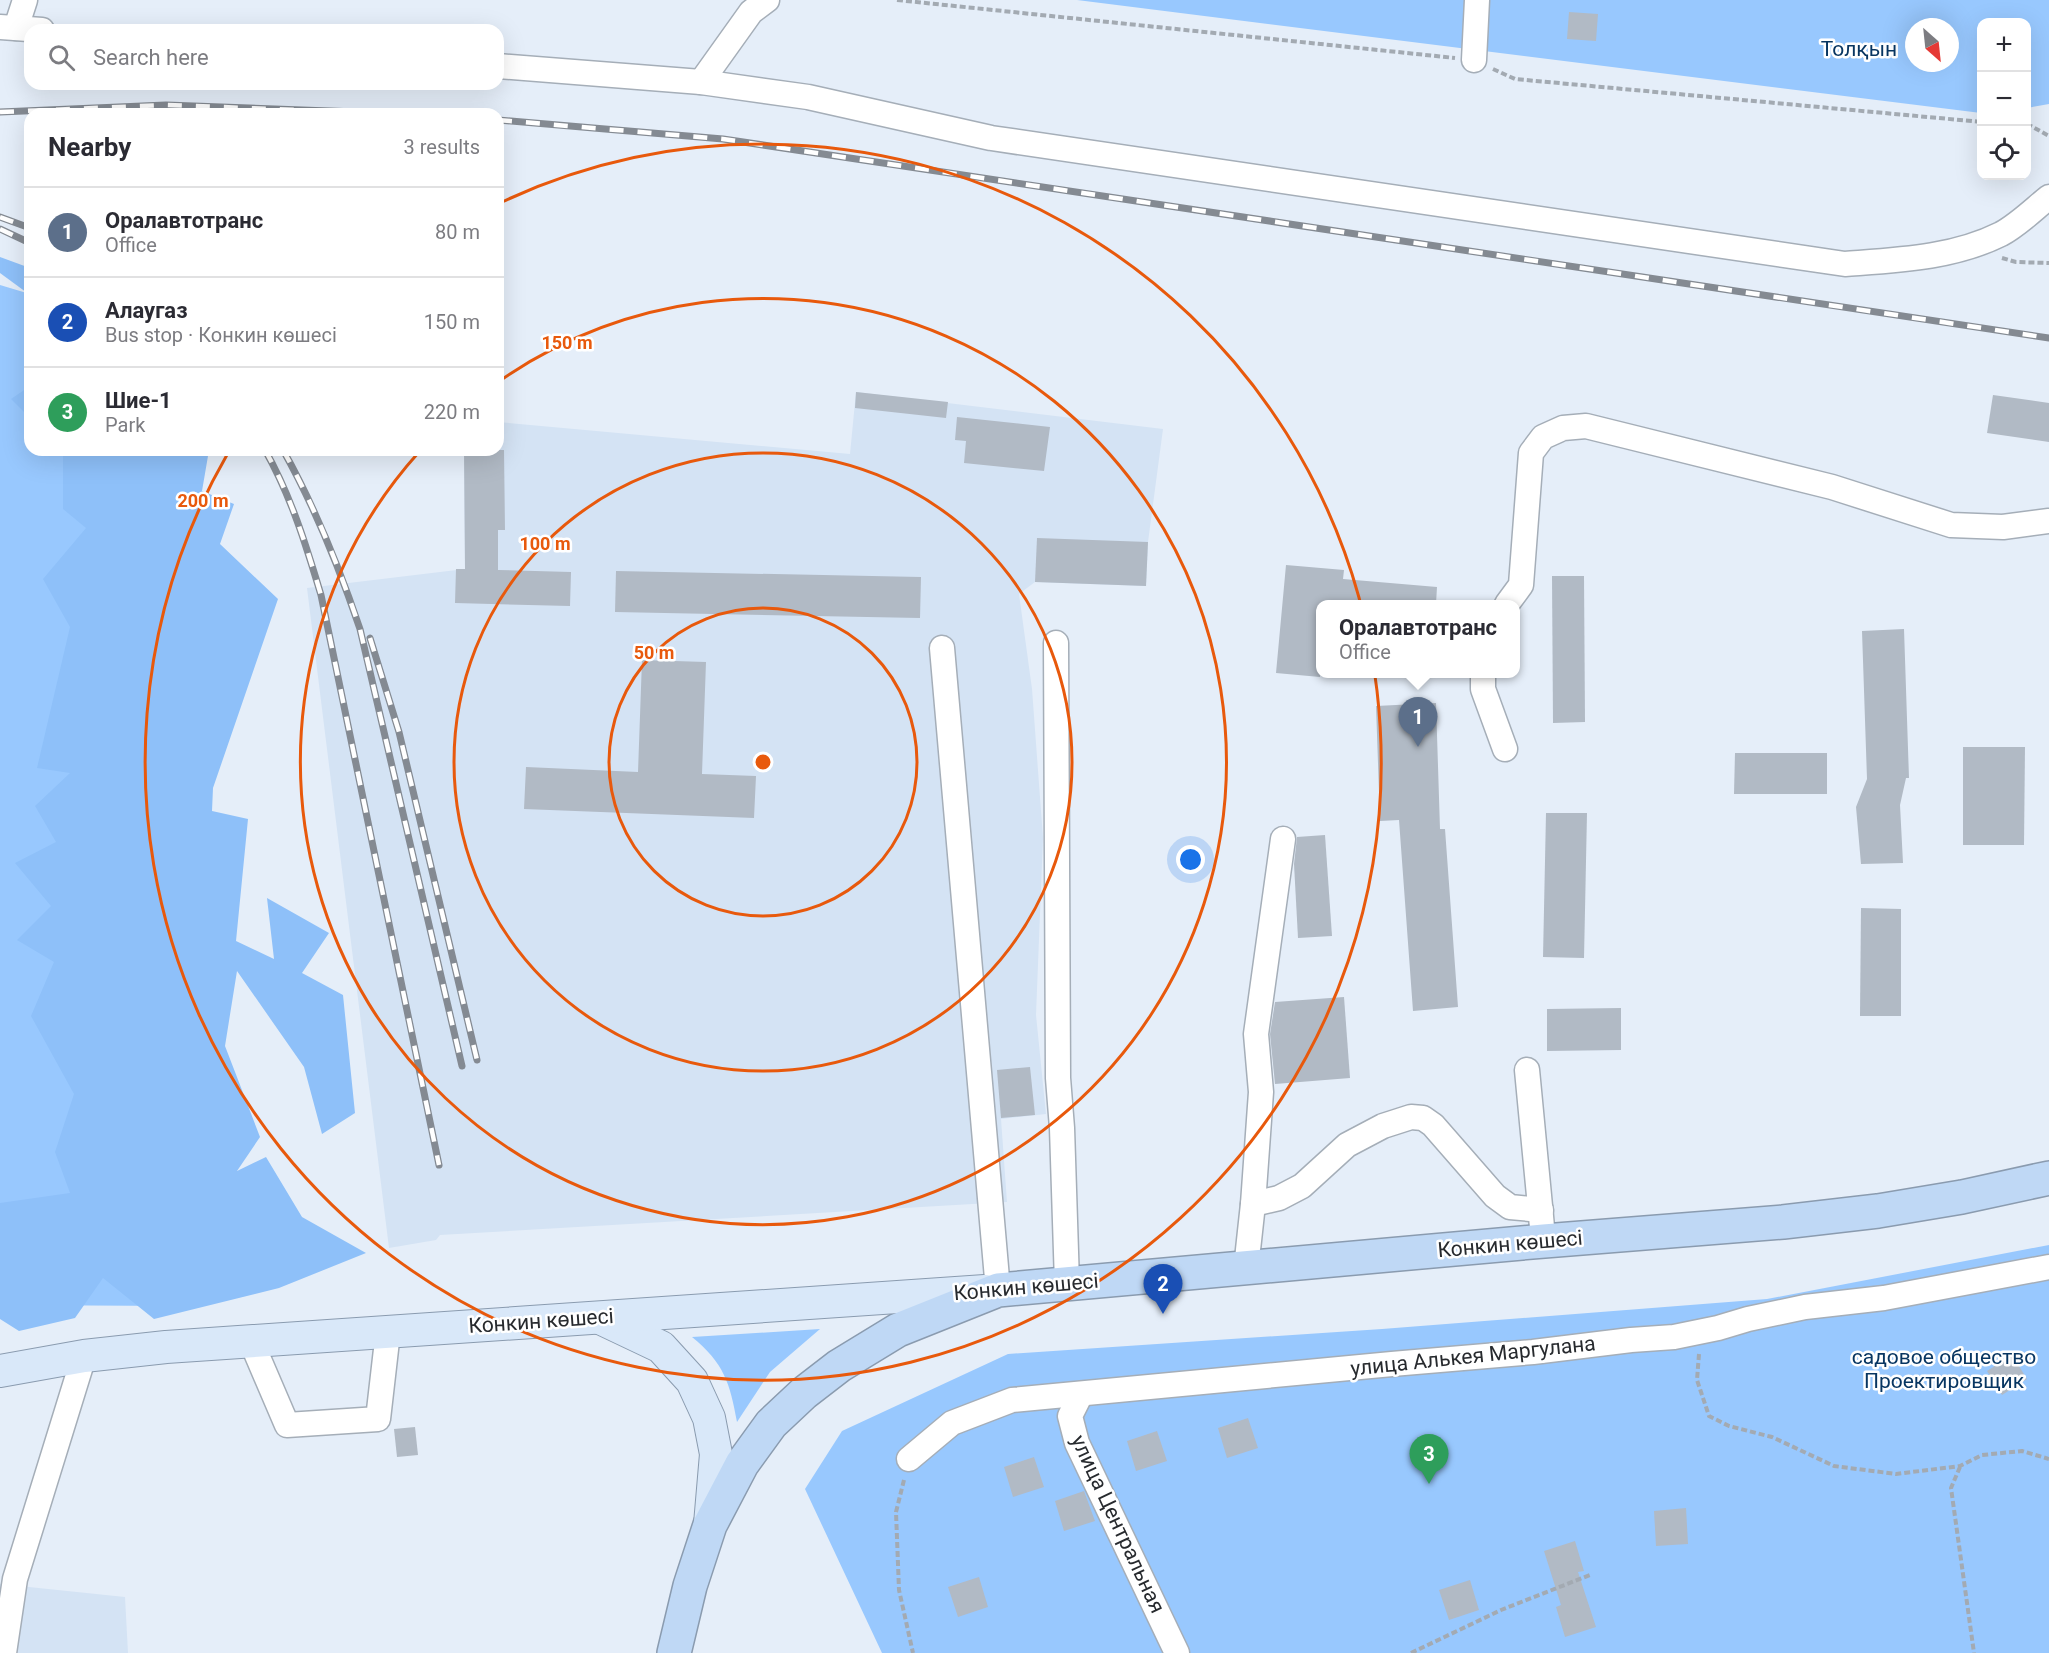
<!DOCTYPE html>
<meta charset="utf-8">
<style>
:root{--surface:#fff;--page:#f7f7f7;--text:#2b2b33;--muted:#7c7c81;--line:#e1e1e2;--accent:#2d7ccb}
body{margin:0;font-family:Roboto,sans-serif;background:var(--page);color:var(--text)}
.controls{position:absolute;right:18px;top:18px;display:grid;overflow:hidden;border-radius:12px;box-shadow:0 6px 24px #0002}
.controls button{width:54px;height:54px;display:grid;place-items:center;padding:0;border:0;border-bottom:2px solid var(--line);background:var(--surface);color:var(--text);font:30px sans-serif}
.compass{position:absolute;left:1905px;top:18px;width:54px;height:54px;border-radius:50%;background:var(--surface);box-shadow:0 6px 24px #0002;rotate:153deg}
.you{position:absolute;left:1191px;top:860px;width:21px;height:21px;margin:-15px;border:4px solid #fff;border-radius:50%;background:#1a73e8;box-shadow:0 0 0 9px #1a73e833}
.badge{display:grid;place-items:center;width:39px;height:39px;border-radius:50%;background:var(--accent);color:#fff;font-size:20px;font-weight:700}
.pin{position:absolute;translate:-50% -50px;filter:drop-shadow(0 2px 3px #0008)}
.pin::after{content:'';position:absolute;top:32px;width:21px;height:18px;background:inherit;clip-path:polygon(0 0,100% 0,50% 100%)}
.popup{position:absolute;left:1316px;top:600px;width:204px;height:78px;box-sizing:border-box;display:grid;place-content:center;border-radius:12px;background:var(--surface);filter:drop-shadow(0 2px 4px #0005);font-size:20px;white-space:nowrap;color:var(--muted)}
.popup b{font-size:22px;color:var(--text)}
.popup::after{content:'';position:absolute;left:50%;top:100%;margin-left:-12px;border:12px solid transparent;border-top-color:var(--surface)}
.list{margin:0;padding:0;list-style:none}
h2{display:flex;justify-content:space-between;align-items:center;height:78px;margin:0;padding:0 24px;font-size:26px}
h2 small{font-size:20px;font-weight:400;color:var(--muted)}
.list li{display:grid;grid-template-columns:39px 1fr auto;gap:18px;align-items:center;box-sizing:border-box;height:90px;padding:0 24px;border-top:2px solid var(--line)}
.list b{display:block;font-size:22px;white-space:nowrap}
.list p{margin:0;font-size:20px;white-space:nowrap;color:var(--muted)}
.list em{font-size:20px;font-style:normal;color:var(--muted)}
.icon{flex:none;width:33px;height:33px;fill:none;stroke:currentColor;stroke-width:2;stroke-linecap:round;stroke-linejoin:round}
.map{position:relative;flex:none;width:2049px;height:1653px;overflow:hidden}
.search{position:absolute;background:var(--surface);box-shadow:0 6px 24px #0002;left:24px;top:24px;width:480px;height:66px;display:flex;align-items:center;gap:15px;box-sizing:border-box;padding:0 21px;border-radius:18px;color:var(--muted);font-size:22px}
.panel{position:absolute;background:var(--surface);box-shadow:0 6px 24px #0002;left:24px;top:108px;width:480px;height:348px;border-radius:18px}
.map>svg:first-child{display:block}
.built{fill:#d4e3f4}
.green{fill:#98c8fe;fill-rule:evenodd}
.forest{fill:#8ec0f9}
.building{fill:#b1bac5}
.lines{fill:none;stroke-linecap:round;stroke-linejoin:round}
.minor-casing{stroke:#a5aeb8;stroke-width:27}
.major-casing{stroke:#8a9baf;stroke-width:34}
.highway-casing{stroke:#8a9baf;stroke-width:36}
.path{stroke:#a3aab2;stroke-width:4;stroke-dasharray:6 3;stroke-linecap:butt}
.minor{stroke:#fff;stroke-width:24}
.major{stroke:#d9e8f9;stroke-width:32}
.highway{stroke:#bfd8f5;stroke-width:33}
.rail-casing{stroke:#848a92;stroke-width:7}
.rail{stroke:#fff;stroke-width:4.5;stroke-dasharray:14;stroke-linecap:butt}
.ring{fill:none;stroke:#e8590c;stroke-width:3}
.labels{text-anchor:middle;stroke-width:5;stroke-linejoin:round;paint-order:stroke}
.park-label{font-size:21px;fill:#083662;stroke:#fff}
.street-label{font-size:21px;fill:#272a2e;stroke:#fff}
.centre{fill:#e8590c;stroke:#fff;stroke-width:3}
.ring-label{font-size:18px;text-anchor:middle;font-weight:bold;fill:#e8590c;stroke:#fff;stroke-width:5;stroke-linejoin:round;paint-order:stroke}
</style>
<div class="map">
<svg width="2049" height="1653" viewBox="0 0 2049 1653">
<rect width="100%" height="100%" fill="#e5eef9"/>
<g class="built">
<path d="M856 392 1163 429 1148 542 1146 586 1035 582 1019 594 1032 689 1043 838 1036 1015 1046 1114 1001 1119 1007 1202 440 1235 436 1240 389 1248 307 588 465 569 464 450H498V422L850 454Z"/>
<path d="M0 1584 125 1597 128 1653H0Z"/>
</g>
<g class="green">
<path d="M1077 0H2049V104L2027 108 2026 22H1982L1981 113ZM1914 27H1950V63H1914Z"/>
<path d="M0 285 30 294V450H120L178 1306 0 1305Z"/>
<path d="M2049 1245V1653H882L805 1489 842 1431 1008 1354 1382 1329 1767 1299Z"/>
<path d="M820 1329 770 1372 737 1422C730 1383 724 1363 692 1337Z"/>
</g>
<g class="forest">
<path d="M0 257 30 268V295L0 273Z"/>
<path d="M30 386V418L11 399Z"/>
<path d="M61 450H202L208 456 202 491 234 504 220 544 278 599 213 788 212 811 248 819 236 941 274 959 267 898 329 933 302 973 343 995 355 1113 322 1134 304 1067 237 971 225 1046 260 1137 237 1171 266 1157 302 1217 366 1253 279 1288 154 1319 103 1278 75 1318 19 1331 0 1319V1203L70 1193 55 1152 74 1094 31 1016 54 962 17 940 51 906 15 863 56 842 35 806 70 773 37 768 70 627 43 579 86 528 63 509V453Z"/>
</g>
<g class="building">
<path d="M1569 12 1598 14 1596 41 1567 39Z"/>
<path d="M856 392 948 402 946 418 855 408Z"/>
<path d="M1993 395 2049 403V442L1987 433Z"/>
<path d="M957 417 1050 427 1044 471 964 463 966 441 955 440Z"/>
<path d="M464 450H504L505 530H498V570L571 572 570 606 455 603 456 569H465Z"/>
<path d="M1037 538 1148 542 1146 586 1035 582Z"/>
<path d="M1286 565 1344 570 1343 579 1437 587 1436 604H1320V677L1276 673Z"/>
<path d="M616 571 921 577 920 618 615 612Z"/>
<path d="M1552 576H1584L1585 722 1553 723Z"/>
<path d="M1904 629 1909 778H1906L1900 805 1903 863 1861 864 1856 807 1867 779 1862 631Z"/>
<path d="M642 660 706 662 702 774 756 776 754 818 524 809 526 767 638 772Z"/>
<path d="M1436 703 1440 829H1445L1458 1007 1413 1011 1399 820 1380 821 1376 706Z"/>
<path d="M1963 747H2025L2024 845H1963Z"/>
<path d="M1735 753H1827V794H1734Z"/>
<path d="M1546 813H1587L1584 958 1543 957Z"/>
<path d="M1325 835 1332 936 1298 938 1294 864 1297 837Z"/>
<path d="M1861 908 1901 909V1016H1860Z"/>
<path d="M1344 997 1350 1078 1275 1084 1270 1034 1275 1002Z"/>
<path d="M1621 1008V1050L1547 1051V1009Z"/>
<path d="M1030 1067 1035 1115 1001 1118 997 1070Z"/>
<path d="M2012 1355 2027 1379 2002 1395 1987 1371Z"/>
<path d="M1248 1418 1258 1448 1227 1458 1218 1428Z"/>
<path d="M415 1427 418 1455 397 1457 394 1429Z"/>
<path d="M1157 1431 1167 1461 1136 1471 1127 1441Z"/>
<path d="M1034 1457 1044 1487 1013 1497 1004 1467Z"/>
<path d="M1084 1491 1095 1521 1064 1531 1055 1501Z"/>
<path d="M1686 1508 1688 1544 1656 1546 1654 1511Z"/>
<path d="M1575 1541 1584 1571 1578 1572 1596 1627 1565 1637 1556 1607 1561 1605 1544 1551Z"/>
<path d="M979 1577 988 1607 958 1617 948 1587Z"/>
<path d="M1470 1580 1479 1610 1449 1620 1439 1590Z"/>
</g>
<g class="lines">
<g class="minor-casing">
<g id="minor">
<path d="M0 27 42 30"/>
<path d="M16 28 25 0"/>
<path d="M1474 60 1477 0"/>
<path d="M498 66 701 82 808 97 991 138 1845 264C1898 260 1953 258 2001 234 2018 225 2034 209 2049 197"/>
<path d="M701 82 751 12 767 0"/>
<path d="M1507 604 1521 585 1531 453 1543 437 1563 428 1586 426 1832 487 1951 525 2003 527 2049 521"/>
<path d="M1056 643 1058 1078 1062 1128 1067 1283"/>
<path d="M942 648 998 1290"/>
<path d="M1483 674V689L1505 749"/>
<path d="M1527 1070 1542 1227"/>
<path d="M1253 1204 1279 1198 1302 1186 1347 1145 1383 1126 1411 1117 1423 1118 1433 1125 1495 1196 1510 1207 1541 1210"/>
<path d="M1246 1268 1253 1204 1261 1092 1256 1034 1283 839"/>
<path d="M251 1341 287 1425 378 1419 388 1332"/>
<path d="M1081 1394 1070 1416 1077 1443 1177 1653"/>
<path d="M909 1459 952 1423 1012 1400 1392 1364 1533 1352 1631 1340 1674 1337 1718 1328 1748 1319 1805 1307 1884 1298 2049 1267"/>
<path d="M4 1653 15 1579 84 1356"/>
</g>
</g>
<g class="major-casing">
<g id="major">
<path d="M602 1319 661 1347 692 1381 709 1418 716 1454 710 1524"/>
<path d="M0 1371 84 1356 166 1347 985 1291"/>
</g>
</g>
<g class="highway-casing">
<path id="highway" d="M674 1653 690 1586 710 1525 742 1464 771 1424 804 1393 839 1366 898 1330 998 1290 1544 1241 1783 1222 1878 1211 1962 1197 2049 1178"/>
</g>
<g class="path">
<path d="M897 0 1455 58"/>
<path d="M1493 69 1515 79 1982 122"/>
<path d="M2026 126H2031L2049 136"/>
<path d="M2002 258 2016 262 2049 263"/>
<path d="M1699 1354 1697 1380 1709 1416 1729 1426 1772 1437 1834 1466 1896 1474 1960 1466 1982 1455 2022 1451 2049 1459"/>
<path d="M1960 1467 1951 1488 1974 1653"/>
<path d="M904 1480 896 1512 899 1590 913 1653"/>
<path d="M1411 1653 1501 1610 1590 1575"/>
</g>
<use href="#minor" class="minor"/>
<use href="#major" class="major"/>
<use href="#highway" class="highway"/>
<g class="rail-casing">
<g id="rail">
<path d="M0 112 166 105 412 114"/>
<path d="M498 120 723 139 2049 338"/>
<path d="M0 217 30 228"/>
<path d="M0 229 30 243"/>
<path d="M265 450C291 496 306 545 321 595L439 1165"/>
<path d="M283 450C315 507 339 567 360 629L462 1066"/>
<path d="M370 638 399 732 477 1060"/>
</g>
</g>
<use href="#rail" class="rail"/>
</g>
<g class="ring">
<circle cx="763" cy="762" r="154"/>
<circle cx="763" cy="762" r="309"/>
<path d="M501 380A463 463 0 1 1 419 452"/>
<path d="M502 202A618 618 0 1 1 228 453"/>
</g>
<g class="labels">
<g class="park-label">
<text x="1859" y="56">Толқын</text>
<text x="1944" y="1364">садовое общество<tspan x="1944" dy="24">Проектировщик</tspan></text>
</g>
<g class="street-label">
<text transform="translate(1510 1244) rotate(-5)" y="7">Конкин көшесі</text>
<text transform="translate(1026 1287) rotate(-5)" y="7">Конкин көшесі</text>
<text transform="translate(541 1321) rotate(-4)" y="7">Конкин көшесі</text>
<text transform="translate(1473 1356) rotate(-6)" y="7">улица Алькея Маргулана</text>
<text transform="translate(1118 1524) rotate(65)" y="7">улица Центральная</text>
</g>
</g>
<circle cx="763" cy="762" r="9" class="centre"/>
<g class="ring-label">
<text x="567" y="349">150 m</text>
<text x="203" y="507">200 m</text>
<text x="545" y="550">100 m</text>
<text x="654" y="659">50 m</text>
</g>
</svg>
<div class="controls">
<button>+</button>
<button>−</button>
<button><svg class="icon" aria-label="locate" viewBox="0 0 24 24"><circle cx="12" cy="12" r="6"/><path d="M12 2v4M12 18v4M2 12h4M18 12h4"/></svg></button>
</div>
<svg class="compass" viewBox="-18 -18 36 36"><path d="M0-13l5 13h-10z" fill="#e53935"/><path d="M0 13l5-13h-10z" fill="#7c7c81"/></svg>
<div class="you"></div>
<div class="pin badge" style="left:1418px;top:747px;background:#5c6f8a">1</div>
<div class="popup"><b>Оралавтотранс</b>Office</div>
<div class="pin badge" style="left:1163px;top:1314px;background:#1a4fb4">2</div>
<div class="pin badge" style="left:1429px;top:1484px;background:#2e9e5b">3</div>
<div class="search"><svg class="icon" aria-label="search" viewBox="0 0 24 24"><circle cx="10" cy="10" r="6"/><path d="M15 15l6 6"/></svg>Search here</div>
<section class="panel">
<h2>Nearby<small>3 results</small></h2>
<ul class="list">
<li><span class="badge" style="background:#5c6f8a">1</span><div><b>Оралавтотранс</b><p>Office</p></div><em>80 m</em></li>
<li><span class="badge" style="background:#1a4fb4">2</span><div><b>Алаугаз</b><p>Bus stop · Конкин көшесі</p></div><em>150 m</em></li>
<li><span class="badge" style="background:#2e9e5b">3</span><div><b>Шие-1</b><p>Park</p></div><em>220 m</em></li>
</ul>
</section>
</div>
